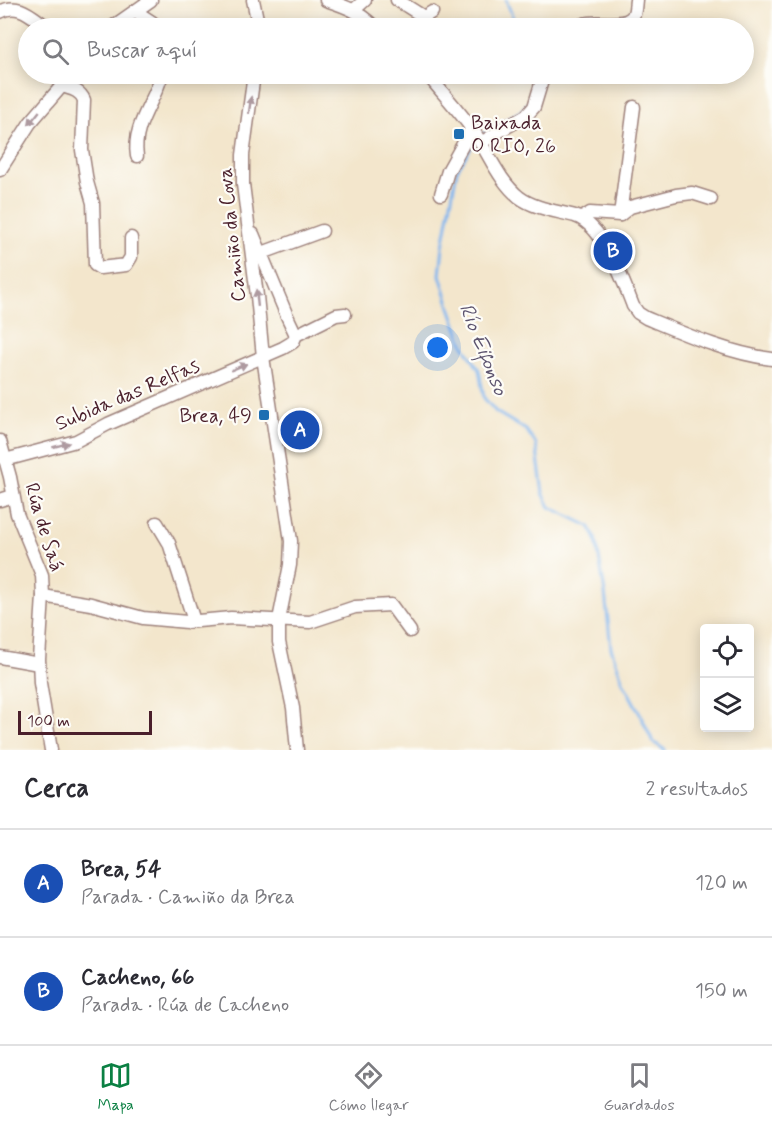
<!DOCTYPE html>
<html lang="es">
<meta charset="utf-8">
<style>
:root{--surface:#fff;--page:#f7f7f7;--text:#2b2b33;--muted:#7c7c81;--line:#e1e1e2;--accent:#0b8043}
body{margin:0;font-family:Mynerve,sans-serif;background:var(--page);color:var(--text)}
.controls{position:absolute;right:18px;bottom:18px;display:grid;overflow:hidden;border-radius:6px;box-shadow:0 3px 15px #0003}
.controls button{width:54px;height:54px;display:grid;place-items:center;padding:0;border:0;border-bottom:2px solid var(--line);background:var(--surface);color:var(--text);font:30px sans-serif}
.scale{position:absolute;left:18px;bottom:15px;width:134px;box-sizing:border-box;padding-left:6px;border:3px solid #4a1f2b;border-top:0;font-size:16px;line-height:21px;white-space:nowrap;color:#4a1f2b;-webkit-text-stroke:4px #fdfcf7;paint-order:stroke}
.you{position:absolute;left:438px;top:348px;width:21px;height:21px;margin:-15px;border:4px solid #fff;border-radius:50%;background:#1a73e8;box-shadow:0 0 0 9px #1a73e833}
.badge{display:grid;place-items:center;width:39px;height:39px;border-radius:50%;background:var(--accent);color:#fff;font-size:20px;font-weight:700}
.pin{position:absolute;translate:-50% -50%;border:3px solid #fff;box-shadow:0 2px 6px #0006}
.list{margin:0;padding:0;list-style:none}
h2{display:flex;justify-content:space-between;align-items:center;height:78px;margin:0;padding:0 24px;font-size:26px}
h2 small{font-size:20px;font-weight:400;color:var(--muted)}
.list li{display:grid;grid-template-columns:39px 1fr auto;gap:18px;align-items:center;box-sizing:border-box;height:108px;padding:0 24px;border-top:2px solid var(--line)}
.list b{display:block;font-size:22px;white-space:nowrap}
.list p{margin:0;font-size:20px;white-space:nowrap;color:var(--muted)}
.list em{font-size:20px;font-style:normal;color:var(--muted)}
.icon{flex:none;width:33px;height:33px;fill:none;stroke:currentColor;stroke-width:2;stroke-linecap:round;stroke-linejoin:round}
.map{position:relative;flex:none;width:772px;height:750px;overflow:hidden}
.search{position:absolute;background:var(--surface);box-shadow:0 3px 15px #0003;left:18px;right:18px;top:18px;height:66px;display:flex;align-items:center;gap:15px;box-sizing:border-box;padding:0 21px;border-radius:33px;color:var(--muted);font-size:22px}
.sheet{height:294px;background:var(--surface)}
nav{display:flex;justify-content:space-around;align-items:center;box-sizing:border-box;height:84px;border-top:2px solid var(--line);background:var(--surface);font-size:16px;color:var(--muted)}
nav a{display:grid;justify-items:center;gap:3px}
nav .on{color:var(--accent)}
.map>svg:first-child{display:block}
.lines{fill:none;stroke-linecap:round;stroke-linejoin:round}
.stream{stroke:#7fb5ee;stroke-width:3}
.minor-casing{stroke:#9e827c;stroke-width:15}
.minor{stroke:#fff;stroke-width:12}
.oneway{fill:#ae9aa0}
.poi-dot{fill:#1f6fb2;stroke:#fdfcf7;stroke-width:2}
.labels{text-anchor:middle;stroke-width:4.5;stroke-linejoin:round;paint-order:stroke}
.poi-label{font-size:20px;fill:#4a1f2b;stroke:#fdfcf7;text-anchor:start}
.street-label{font-size:20px;fill:#4a1f2b;stroke:#fdfcf7}
.water-label{font-size:21px;font-style:italic;fill:#5d546f;stroke:#fdfcf7}
</style>
<div class="map">
<svg width="772" height="750" viewBox="0 0 772 750">
<rect width="100%" height="100%" fill="#fdfcf7"/>
<filter id="ink" filterUnits="userSpaceOnUse"><feTurbulence type="fractalNoise" baseFrequency=".0167" numOctaves="2"/><feDisplacementMap in="SourceGraphic" scale="12" xChannelSelector="R" yChannelSelector="G"/><feConvolveMatrix kernelMatrix="1 2 1 2 8 2 1 2 1" color-interpolation-filters="sRGB"/></filter>
<filter id="wash" filterUnits="userSpaceOnUse"><feTurbulence type="fractalNoise" baseFrequency=".008" numOctaves="4" result="noise"/><feDisplacementMap in="SourceGraphic" scale="24" xChannelSelector="R" yChannelSelector="G"/><feGaussianBlur stdDeviation="1.35" result="paint"/><feColorMatrix in="noise" values="0 0 0 0 0 0 0 0 0 0 0 0 0 0 0 0 0 1.4 0 .05"/><feComposite in="paint" operator="in"/></filter>
<g filter="url(#wash)">
<rect width="100%" height="100%" fill="#f3e6cc"/>
<g class="lines">
<g class="stream">
<path d="M506 0 517 28"/>
<path d="M479 136 521 111 530 101"/>
<path d="M475 141 457 170 443 246 440 275 450 307 463 344 479 370 484 398 496 412 526 430 536 444 543 493 550 507 589 526 596 539 605 593 611 648 623 682 640 714 653 742 665 750"/>
</g>
</g>
</g>
<g filter="url(#ink)">
<g class="lines">
<g class="minor-casing">
<g id="minor">
<path d="M253 0 257 19 258 28"/>
<path d="M326 0C351 8 357 11 376 28"/>
<path d="M397 0 424 17 432 12"/>
<path d="M354 10 365 0"/>
<path d="M135 11 152 22 158 28"/>
<path d="M0 12C19 1 33 18 49 28"/>
<path d="M111 28 151 0"/>
<path d="M575 28C592 16 619 29 631 18 636 14 635 6 636 0"/>
<path d="M254 74 243 155V184L257 296 263 357 291 541 290 565 279 620V642L293 708 297 750"/>
<path d="M425 74 432 80C445 96 460 112 472 129 488 151 498 180 519 197 535 209 557 211 575 216 603 225 623 280 633 306L638 313 646 318C687 335 728 353 772 359"/>
<path d="M62 86C71 89 80 90 84 100L82 150 87 182 93 203 95 265 100 268 126 265 131 257V238"/>
<path d="M481 143 503 129 526 116 534 107 544 74"/>
<path d="M137 156C132 125 155 102 162 74"/>
<path d="M0 170 30 123 72 74"/>
<path d="M441 194 448 171 472 128"/>
<path d="M620 215 634 107"/>
<path d="M582 218 590 213 620 215 630 207 676 195 692 193 711 199"/>
<path d="M253 234 287 316 296 335"/>
<path d="M262 253 322 231"/>
<path d="M0 441 10 477 17 514 42 575 43 596 39 659 40 683 51 750"/>
<path d="M5 460 76 441 108 424 283 348 293 342 296 335 336 315 345 314"/>
<path d="M0 500 13 496"/>
<path d="M157 523 169 543 194 621"/>
<path d="M43 596 91 604 143 618 187 622 231 618 310 622 355 607 391 605 410 631"/>
<path d="M0 657 39 664"/>
</g>
</g>
<use href="#minor" class="minor"/>
</g>
<defs><path id="oneway-solid" d="M-6-.8H1V-3.2L6.5 0L1 3.2V.8H-6Z" transform="scale(1.5)"/></defs>
<g class="oneway">
<use href="#oneway-solid" transform="translate(250 105) rotate(-82)"/>
<use href="#oneway-solid" transform="translate(34 118) rotate(129)"/>
<use href="#oneway-solid" transform="translate(257 298) rotate(-96)"/>
<use href="#oneway-solid" transform="translate(239 367) rotate(-23)"/>
<use href="#oneway-solid" transform="translate(61 445) rotate(-15)"/>
</g>
</g>
<g class="poi-dot">
<rect x="453" y="128" width="12" height="12" rx="3"/>
<rect x="258" y="409" width="12" height="12" rx="3"/>
</g>
<g class="labels">
<g class="poi-label">
<text x="471" y="129">Baixada<tspan x="471" dy="23">O RIO, 26</tspan></text>
<text x="252" y="422" text-anchor="end">Brea, 49</text>
</g>
<g class="street-label">
<text transform="translate(231 235) rotate(-96)" y="7">Camiño da Cova</text>
<text transform="translate(127 394) rotate(-23)" y="7">Subida das Relfas</text>
<text transform="translate(45 527) rotate(73)" y="7">Rúa de Saá</text>
</g>
<g class="water-label">
<text transform="translate(484 349) rotate(68)" y="7">Río Eifonso</text>
</g>
</g>
</svg>
<div class="controls">
<button><svg class="icon" aria-label="locate" viewBox="0 0 24 24"><circle cx="12" cy="12" r="6"/><path d="M12 2v4M12 18v4M2 12h4M18 12h4"/></svg></button>
<button><svg class="icon" aria-label="layers" viewBox="0 0 24 24"><path d="M12 4l9 5-9 5-9-5zM3 14l9 5 9-5"/></svg></button>
</div>
<div class="scale">100 m</div>
<div class="you"></div>
<div class="pin badge" style="left:300px;top:430px;background:#1a4fb4">A</div>
<div class="pin badge" style="left:613px;top:251px;background:#1a4fb4">B</div>
<div class="search"><svg class="icon" aria-label="search" viewBox="0 0 24 24"><circle cx="10" cy="10" r="6"/><path d="M15 15l6 6"/></svg>Buscar aquí</div>
</div>
<section class="sheet">
<h2>Cerca<small>2 resultados</small></h2>
<ul class="list">
<li><span class="badge" style="background:#1a4fb4">A</span><div><b>Brea, 54</b><p>Parada · Camiño da Brea</p></div><em>120 m</em></li>
<li><span class="badge" style="background:#1a4fb4">B</span><div><b>Cacheno, 66</b><p>Parada · Rúa de Cacheno</p></div><em>150 m</em></li>
</ul>
</section>
<nav>
<a class="on"><svg class="icon" aria-label="map" viewBox="0 0 24 24"><path d="M3 6l6-2 6 2 6-2v14l-6 2-6-2-6 2zM9 4v14M15 6v14"/></svg>Mapa</a>
<a><svg class="icon" aria-label="directions" viewBox="0 0 24 24"><path d="M12 3l9 9-9 9-9-9zM9 14v-3h6M13 9l2 2-2 2"/></svg>Cómo llegar</a>
<a><svg class="icon" aria-label="saved" viewBox="0 0 24 24"><path d="M7 4h10v16l-5-4-5 4z"/></svg>Guardados</a>
</nav>
